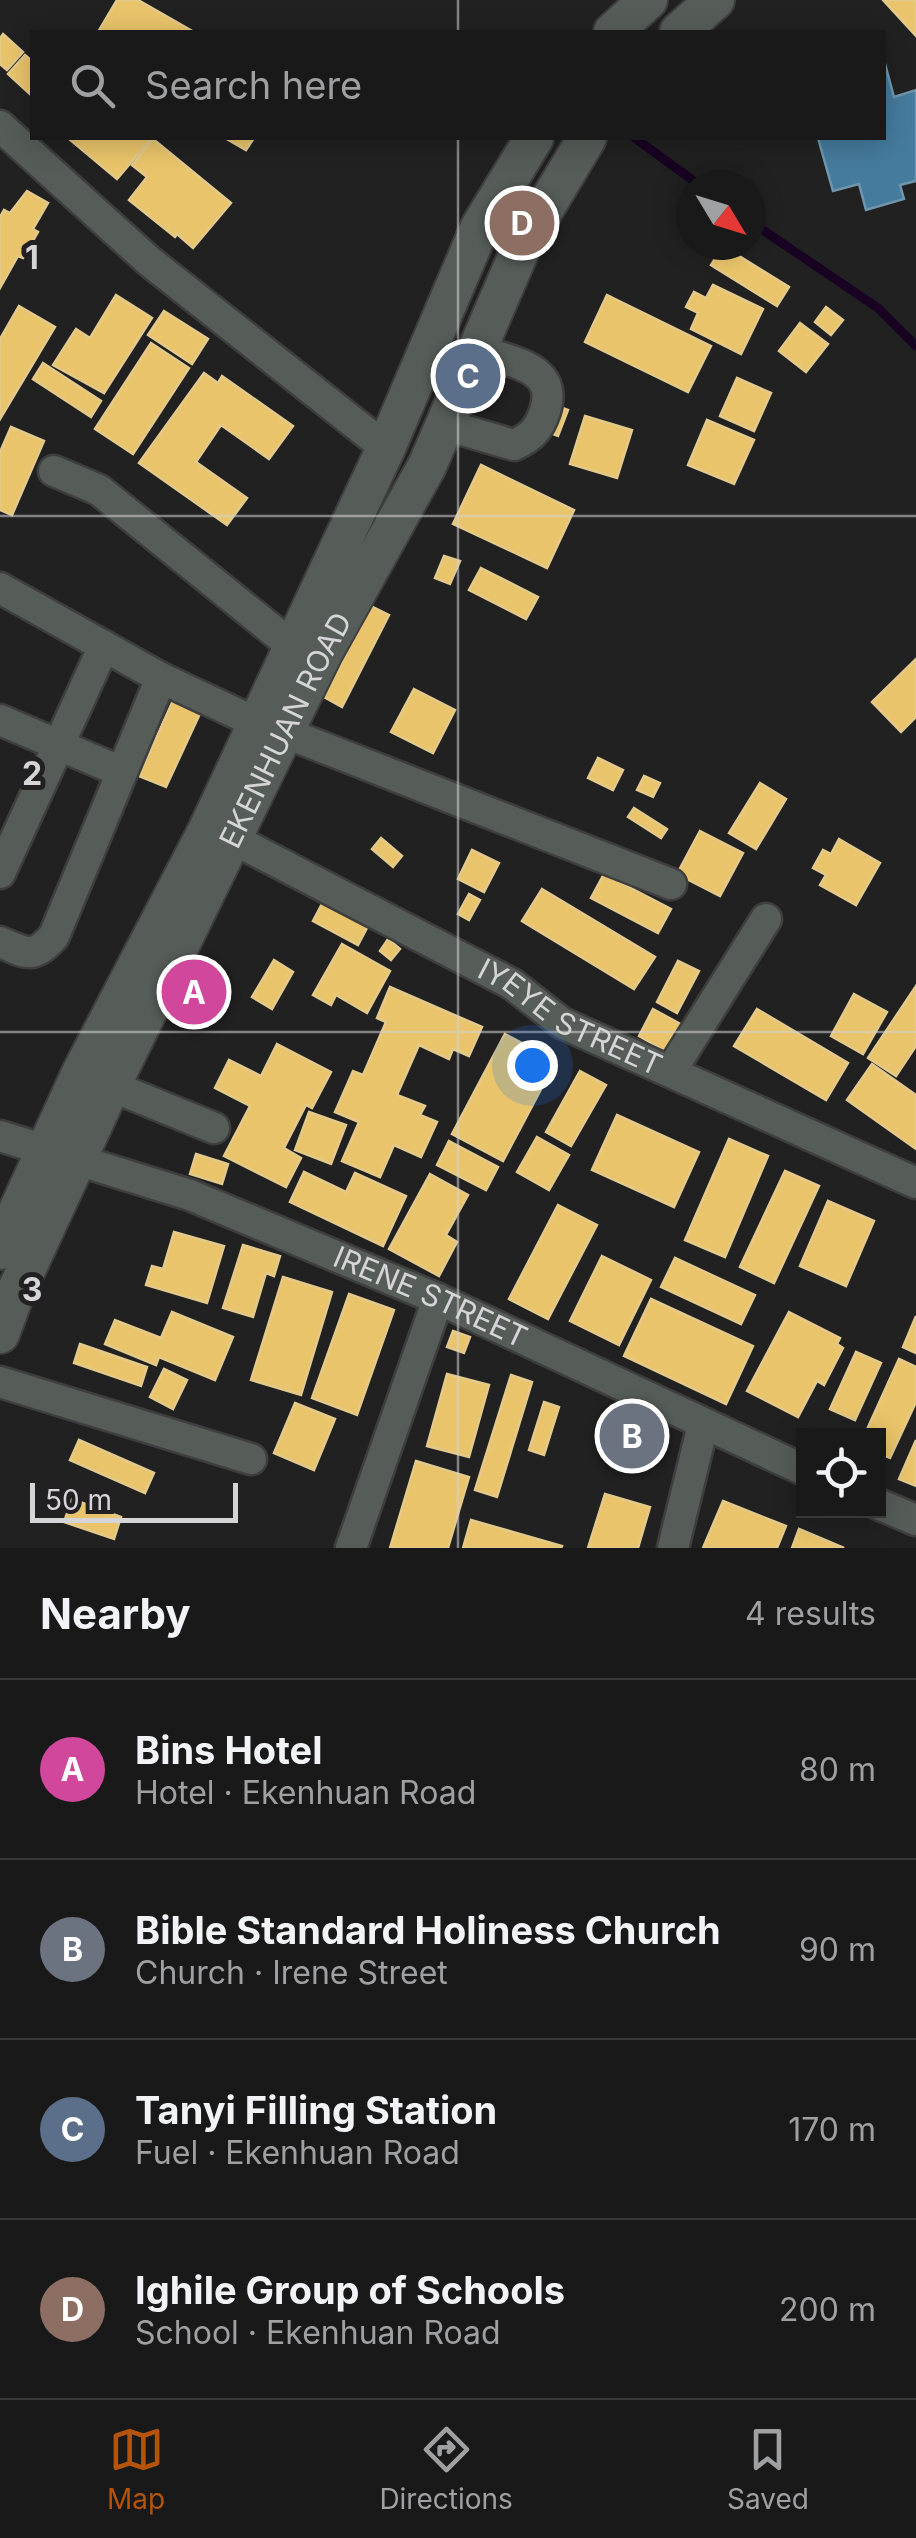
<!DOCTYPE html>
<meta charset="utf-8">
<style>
:root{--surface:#1a191a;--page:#232223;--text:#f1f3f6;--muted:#9fa0a2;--line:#383839;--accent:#b45309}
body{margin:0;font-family:Inter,sans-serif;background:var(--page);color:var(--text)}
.controls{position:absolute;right:30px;bottom:30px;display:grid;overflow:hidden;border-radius:0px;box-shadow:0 5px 25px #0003}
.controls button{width:90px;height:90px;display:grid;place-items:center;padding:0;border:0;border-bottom:2px solid var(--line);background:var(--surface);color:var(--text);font:50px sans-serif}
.compass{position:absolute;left:676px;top:170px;width:90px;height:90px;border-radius:50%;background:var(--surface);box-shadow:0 5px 25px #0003;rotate:128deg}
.scale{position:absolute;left:30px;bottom:25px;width:208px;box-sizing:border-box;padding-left:10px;border:5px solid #d5d4d6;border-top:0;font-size:28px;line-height:35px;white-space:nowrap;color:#d5d4d6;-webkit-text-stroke:8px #222023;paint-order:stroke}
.you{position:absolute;left:532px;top:1065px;width:35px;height:35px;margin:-25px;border:8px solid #fff;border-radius:50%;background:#1a73e8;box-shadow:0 0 0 15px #1a73e833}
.badge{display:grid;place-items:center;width:65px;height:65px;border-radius:50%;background:var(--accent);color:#fff;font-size:32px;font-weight:700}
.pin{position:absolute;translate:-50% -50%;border:5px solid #fff;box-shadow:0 2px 10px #0006}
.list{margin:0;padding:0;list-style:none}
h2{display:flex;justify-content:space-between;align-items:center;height:130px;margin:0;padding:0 40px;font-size:42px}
h2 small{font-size:32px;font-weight:400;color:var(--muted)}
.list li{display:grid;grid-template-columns:65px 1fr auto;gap:30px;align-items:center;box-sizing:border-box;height:180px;padding:0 40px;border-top:2px solid var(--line)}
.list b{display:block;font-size:38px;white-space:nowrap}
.list p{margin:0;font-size:32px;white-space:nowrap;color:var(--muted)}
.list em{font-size:32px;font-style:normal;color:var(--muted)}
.icon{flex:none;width:55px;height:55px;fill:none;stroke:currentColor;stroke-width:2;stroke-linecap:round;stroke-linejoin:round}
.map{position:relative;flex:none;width:916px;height:1548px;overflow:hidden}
.search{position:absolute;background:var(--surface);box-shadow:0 5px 25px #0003;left:30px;right:30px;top:30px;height:110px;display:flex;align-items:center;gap:25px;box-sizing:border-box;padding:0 35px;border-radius:0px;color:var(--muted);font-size:38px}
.sheet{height:850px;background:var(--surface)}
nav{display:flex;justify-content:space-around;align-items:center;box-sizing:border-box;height:140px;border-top:2px solid var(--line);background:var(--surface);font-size:28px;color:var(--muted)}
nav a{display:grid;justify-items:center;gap:5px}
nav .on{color:var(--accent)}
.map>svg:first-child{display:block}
.homes{fill:#e9c46a;stroke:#e3c98a;stroke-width:2.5}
.public{fill:#457b9d;stroke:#7096ae;stroke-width:2.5}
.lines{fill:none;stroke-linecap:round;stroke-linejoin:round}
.stream{stroke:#180323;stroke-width:9}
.minor-casing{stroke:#3f3e3f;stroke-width:35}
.major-casing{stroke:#3f3e3f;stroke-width:42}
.minor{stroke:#565c58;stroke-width:30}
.major{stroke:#565d59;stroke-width:38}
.grid{fill:none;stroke:#d5d4d6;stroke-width:2.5;stroke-opacity:0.55}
.labels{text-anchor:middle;stroke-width:10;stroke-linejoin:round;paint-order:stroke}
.street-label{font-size:30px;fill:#d5d4d6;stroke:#222023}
.grid-label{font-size:32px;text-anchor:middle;font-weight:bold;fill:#d5d4d6;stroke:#222023;stroke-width:10;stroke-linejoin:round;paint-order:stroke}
</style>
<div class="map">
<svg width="916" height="1548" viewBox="0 0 916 1548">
<rect width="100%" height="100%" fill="#222122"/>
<g class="homes">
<path d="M117 0H138L194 32H98Z"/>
<path d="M883 0H916V36Z"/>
<path d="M3 34 23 52 7 70 0 64V38Z"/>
<path d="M25 55 32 61V96L8 74Z"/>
<path d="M68 138H148L150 140 117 179Z"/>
<path d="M225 138H254L246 150Z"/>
<path d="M153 139 231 203 193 248 177 234 175 237 129 200 147 177 132 165Z"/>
<path d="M27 191 48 203 33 229 38 232 23 258 18 256 0 288V217L4 210 10 213Z"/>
<path d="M723 246 789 287 777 306 711 265Z"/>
<path d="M713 285 763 309 741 354 691 329 698 313 686 307 694 292 706 298Z"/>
<path d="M116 295 152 318 104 393 53 365 76 329 90 338Z"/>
<path d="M607 295 711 346 688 392 585 342Z"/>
<path d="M19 306 55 327 0 419V339Z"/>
<path d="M826 307 843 320 831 335 815 322Z"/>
<path d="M164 311 208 339 192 364 148 335Z"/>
<path d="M800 323 828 344 806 372 779 351Z"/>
<path d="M151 343 189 368 133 454 95 429Z"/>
<path d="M43 363 101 401 91 417 33 379Z"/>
<path d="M204 373 218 383 222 376 293 426 269 459 221 425 196 462 247 498 227 525 139 463Z"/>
<path d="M737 378 771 393 754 431 720 416Z"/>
<path d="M552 404 568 410 558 436 542 430Z"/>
<path d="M585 416 632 430 617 478 570 464Z"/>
<path d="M707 420 754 440 734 484 688 465Z"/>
<path d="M11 427 44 441 12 515 0 510V452Z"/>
<path d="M481 465 574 510 547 568 453 524Z"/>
<path d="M444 556 460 561 450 584 435 578Z"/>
<path d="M481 568 538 597 526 619 469 590Z"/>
<path d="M371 606 389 615 342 707 324 697Z"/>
<path d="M916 659V717L901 732 872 702Z"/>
<path d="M414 689 455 710 433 753 391 732Z"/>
<path d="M176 694 203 707 166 787 139 776Z"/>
<path d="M598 758 623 770 613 790 588 778Z"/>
<path d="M644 776 660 783 653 797 637 790Z"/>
<path d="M760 783 786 799 756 849 729 833Z"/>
<path d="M634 808 667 829 661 838 628 817Z"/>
<path d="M700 831 743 853 720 896 677 874Z"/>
<path d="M381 838 402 856 393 867 372 849Z"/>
<path d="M839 839 880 863 856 905 820 885 826 875 813 868 823 850 831 854Z"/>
<path d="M472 850 499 863 484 892 458 879Z"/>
<path d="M604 874 671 909 658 933 591 898Z"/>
<path d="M542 889 655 957 634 989 522 921Z"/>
<path d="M469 894 480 900 469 920 458 914Z"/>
<path d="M323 902 368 926 358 945 313 921Z"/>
<path d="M388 939 400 949 391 960 380 951Z"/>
<path d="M342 944 390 971 367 1013 336 995 331 1005 313 995Z"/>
<path d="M274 960 293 972 272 1009 252 997Z"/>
<path d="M678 961 699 971 677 1013 657 1002Z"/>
<path d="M916 986V1046L896 1076 868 1058Z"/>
<path d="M390 987 482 1027 469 1056 453 1049 449 1059 419 1045 397 1095 425 1106 420 1115 437 1122 421 1157 394 1145 380 1177 342 1161 359 1122 335 1112 353 1071 363 1075 386 1022 377 1018Z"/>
<path d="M854 994 887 1012 863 1054 831 1036Z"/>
<path d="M653 1009 684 1026 669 1053 639 1036Z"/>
<path d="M757 1009 848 1063 826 1100 734 1046Z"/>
<path d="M505 1034 556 1061 503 1161 452 1134Z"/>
<path d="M277 1044 331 1072 312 1108 306 1105 284 1148 301 1158 286 1187 224 1156 250 1106 215 1088 229 1060 261 1076Z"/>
<path d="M872 1064 916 1095V1149L847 1100Z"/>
<path d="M580 1071 606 1085 571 1146 546 1132Z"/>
<path d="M309 1112 346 1125 331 1164 295 1150Z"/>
<path d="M617 1115 699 1152 674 1207 592 1170Z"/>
<path d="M537 1137 569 1155 549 1190 517 1172Z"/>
<path d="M729 1139 768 1156 725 1257 685 1240Z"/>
<path d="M449 1141 498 1167 486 1190 437 1165Z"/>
<path d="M196 1154 228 1164 222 1184 190 1174Z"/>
<path d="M785 1171 819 1186 774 1283 740 1267Z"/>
<path d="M304 1172 346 1192 355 1173 406 1196 383 1246 290 1202Z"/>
<path d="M430 1174 468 1195 446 1235 457 1242 439 1276 389 1249Z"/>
<path d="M828 1201 874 1221 846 1286 800 1266Z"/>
<path d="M558 1205 597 1225 548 1319 509 1299Z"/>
<path d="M174 1232 224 1246 207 1303 146 1285 152 1266 163 1269Z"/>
<path d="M243 1245 280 1256 274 1276 266 1273 253 1317 223 1308Z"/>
<path d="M602 1256 651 1280 619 1345 570 1321Z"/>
<path d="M675 1258 755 1295 741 1324 661 1287Z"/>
<path d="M283 1277 332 1292 301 1395 251 1380Z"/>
<path d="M349 1294 394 1310 357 1415 312 1398Z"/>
<path d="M651 1299 753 1346 726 1404 624 1356Z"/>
<path d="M172 1312 233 1337 215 1380 159 1357 156 1365 105 1344 115 1320 161 1338Z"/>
<path d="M789 1312 840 1338 837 1344 843 1348 824 1385 817 1381 798 1417 747 1391Z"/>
<path d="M916 1316V1353L903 1347Z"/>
<path d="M453 1331 470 1337 464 1353 447 1347Z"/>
<path d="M80 1344 147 1367 141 1386 74 1363Z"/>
<path d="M856 1352 881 1363 855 1420 830 1409Z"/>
<path d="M899 1359 916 1367V1402L890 1458 878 1453V1436H864Z"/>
<path d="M164 1369 187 1380 173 1409 150 1397Z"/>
<path d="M447 1374 489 1385 469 1457 427 1446Z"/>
<path d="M511 1375 532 1382 497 1497 475 1490Z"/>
<path d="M544 1402 559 1407 544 1455 529 1450Z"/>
<path d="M295 1403 335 1419 314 1470 274 1453Z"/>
<path d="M79 1440 154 1473 145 1493 70 1460Z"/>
<path d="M916 1440V1486L899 1479Z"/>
<path d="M416 1461 469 1477 448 1548H390Z"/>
<path d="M605 1494 650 1507 638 1548H588Z"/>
<path d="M72 1499 121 1517 114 1539 64 1522Z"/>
<path d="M723 1501 786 1526 777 1548H703Z"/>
<path d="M471 1520 562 1546 561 1548H463Z"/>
<path d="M799 1529 844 1548H792Z"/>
</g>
<path class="public" d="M884 60 894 97 916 90V181L900 185 904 199 866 210 859 184 833 191 818 138H884Z"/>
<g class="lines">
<g class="stream">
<path d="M635 138 699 185"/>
<path d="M751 222 878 308 916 346"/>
</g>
<g class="minor-casing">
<g id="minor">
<path d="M0 126 149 261 386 448"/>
<path d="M445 425 514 445C532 437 539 429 545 411 559 366 510 362 477 350"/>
<path d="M54 471 99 490 291 645"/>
<path d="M0 588 161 678 257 723"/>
<path d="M0 720 122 772"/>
<path d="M286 733 671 884"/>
<path id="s1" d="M233 839 512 984 562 1023 916 1183"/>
<path d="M0 873 104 646"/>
<path d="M0 942C26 953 33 960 54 936L161 678"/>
<path d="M671 1071 766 919"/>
<path d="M111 1086 214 1128"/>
<path id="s2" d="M0 1136 190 1195 438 1299 804 1470"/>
<path d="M0 1382 251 1459"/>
<path d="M878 1504 916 1520"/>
<path d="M351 1548 438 1299"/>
<path d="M673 1548 703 1425"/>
</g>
</g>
<g class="major-casing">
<g id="major">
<path d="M613 32 648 0"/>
<path d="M679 32 715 0"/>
<path d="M0 1250 81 1073 207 831 386 448 480 227 534 138"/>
<path id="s3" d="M0 1334 14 1296 111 1086 323 653 427 466 521 248 587 138"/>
</g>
</g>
<use href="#minor" class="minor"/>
<use href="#major" class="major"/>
</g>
<path class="grid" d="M458 0V32M458 138V1548M0 516H916M0 1032H916"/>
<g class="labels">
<g class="street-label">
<text dy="10" stroke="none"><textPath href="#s3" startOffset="668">EKENHUAN ROAD</textPath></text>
<text dy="10" stroke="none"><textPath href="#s1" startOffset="382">IYEYE STREET</textPath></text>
<text dy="10" stroke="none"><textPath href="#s2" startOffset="460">IRENE STREET</textPath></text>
</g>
</g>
<g class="grid-label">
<text x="32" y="269">1</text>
<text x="32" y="785">2</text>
<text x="32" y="1301">3</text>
</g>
</svg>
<div class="controls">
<button><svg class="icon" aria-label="locate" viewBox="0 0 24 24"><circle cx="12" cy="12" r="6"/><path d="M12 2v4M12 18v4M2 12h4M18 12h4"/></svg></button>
</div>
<svg class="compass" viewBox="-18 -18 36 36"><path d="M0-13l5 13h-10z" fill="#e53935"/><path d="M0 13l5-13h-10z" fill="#9fa0a2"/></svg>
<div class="scale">50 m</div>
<div class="you"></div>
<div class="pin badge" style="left:194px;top:992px;background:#d1479c">A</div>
<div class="pin badge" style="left:632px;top:1436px;background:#6b7280">B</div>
<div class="pin badge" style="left:468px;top:376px;background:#5c6f8a">C</div>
<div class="pin badge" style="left:522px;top:223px;background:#8d6e63">D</div>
<div class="search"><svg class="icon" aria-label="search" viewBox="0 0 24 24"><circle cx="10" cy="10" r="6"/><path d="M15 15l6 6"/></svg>Search here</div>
</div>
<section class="sheet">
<h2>Nearby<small>4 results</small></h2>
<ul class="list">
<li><span class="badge" style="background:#d1479c">A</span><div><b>Bins Hotel</b><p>Hotel · Ekenhuan Road</p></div><em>80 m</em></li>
<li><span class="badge" style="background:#6b7280">B</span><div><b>Bible Standard Holiness Church</b><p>Church · Irene Street</p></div><em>90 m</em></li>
<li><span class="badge" style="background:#5c6f8a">C</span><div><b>Tanyi Filling Station</b><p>Fuel · Ekenhuan Road</p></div><em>170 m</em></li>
<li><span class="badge" style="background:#8d6e63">D</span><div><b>Ighile Group of Schools</b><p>School · Ekenhuan Road</p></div><em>200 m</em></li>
</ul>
</section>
<nav>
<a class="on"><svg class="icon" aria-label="map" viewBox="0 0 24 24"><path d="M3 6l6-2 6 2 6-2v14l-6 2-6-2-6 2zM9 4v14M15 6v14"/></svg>Map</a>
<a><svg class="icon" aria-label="directions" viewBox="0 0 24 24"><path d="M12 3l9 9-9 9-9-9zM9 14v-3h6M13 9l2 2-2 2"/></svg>Directions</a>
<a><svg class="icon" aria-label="saved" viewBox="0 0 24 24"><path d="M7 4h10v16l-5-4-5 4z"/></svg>Saved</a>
</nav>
